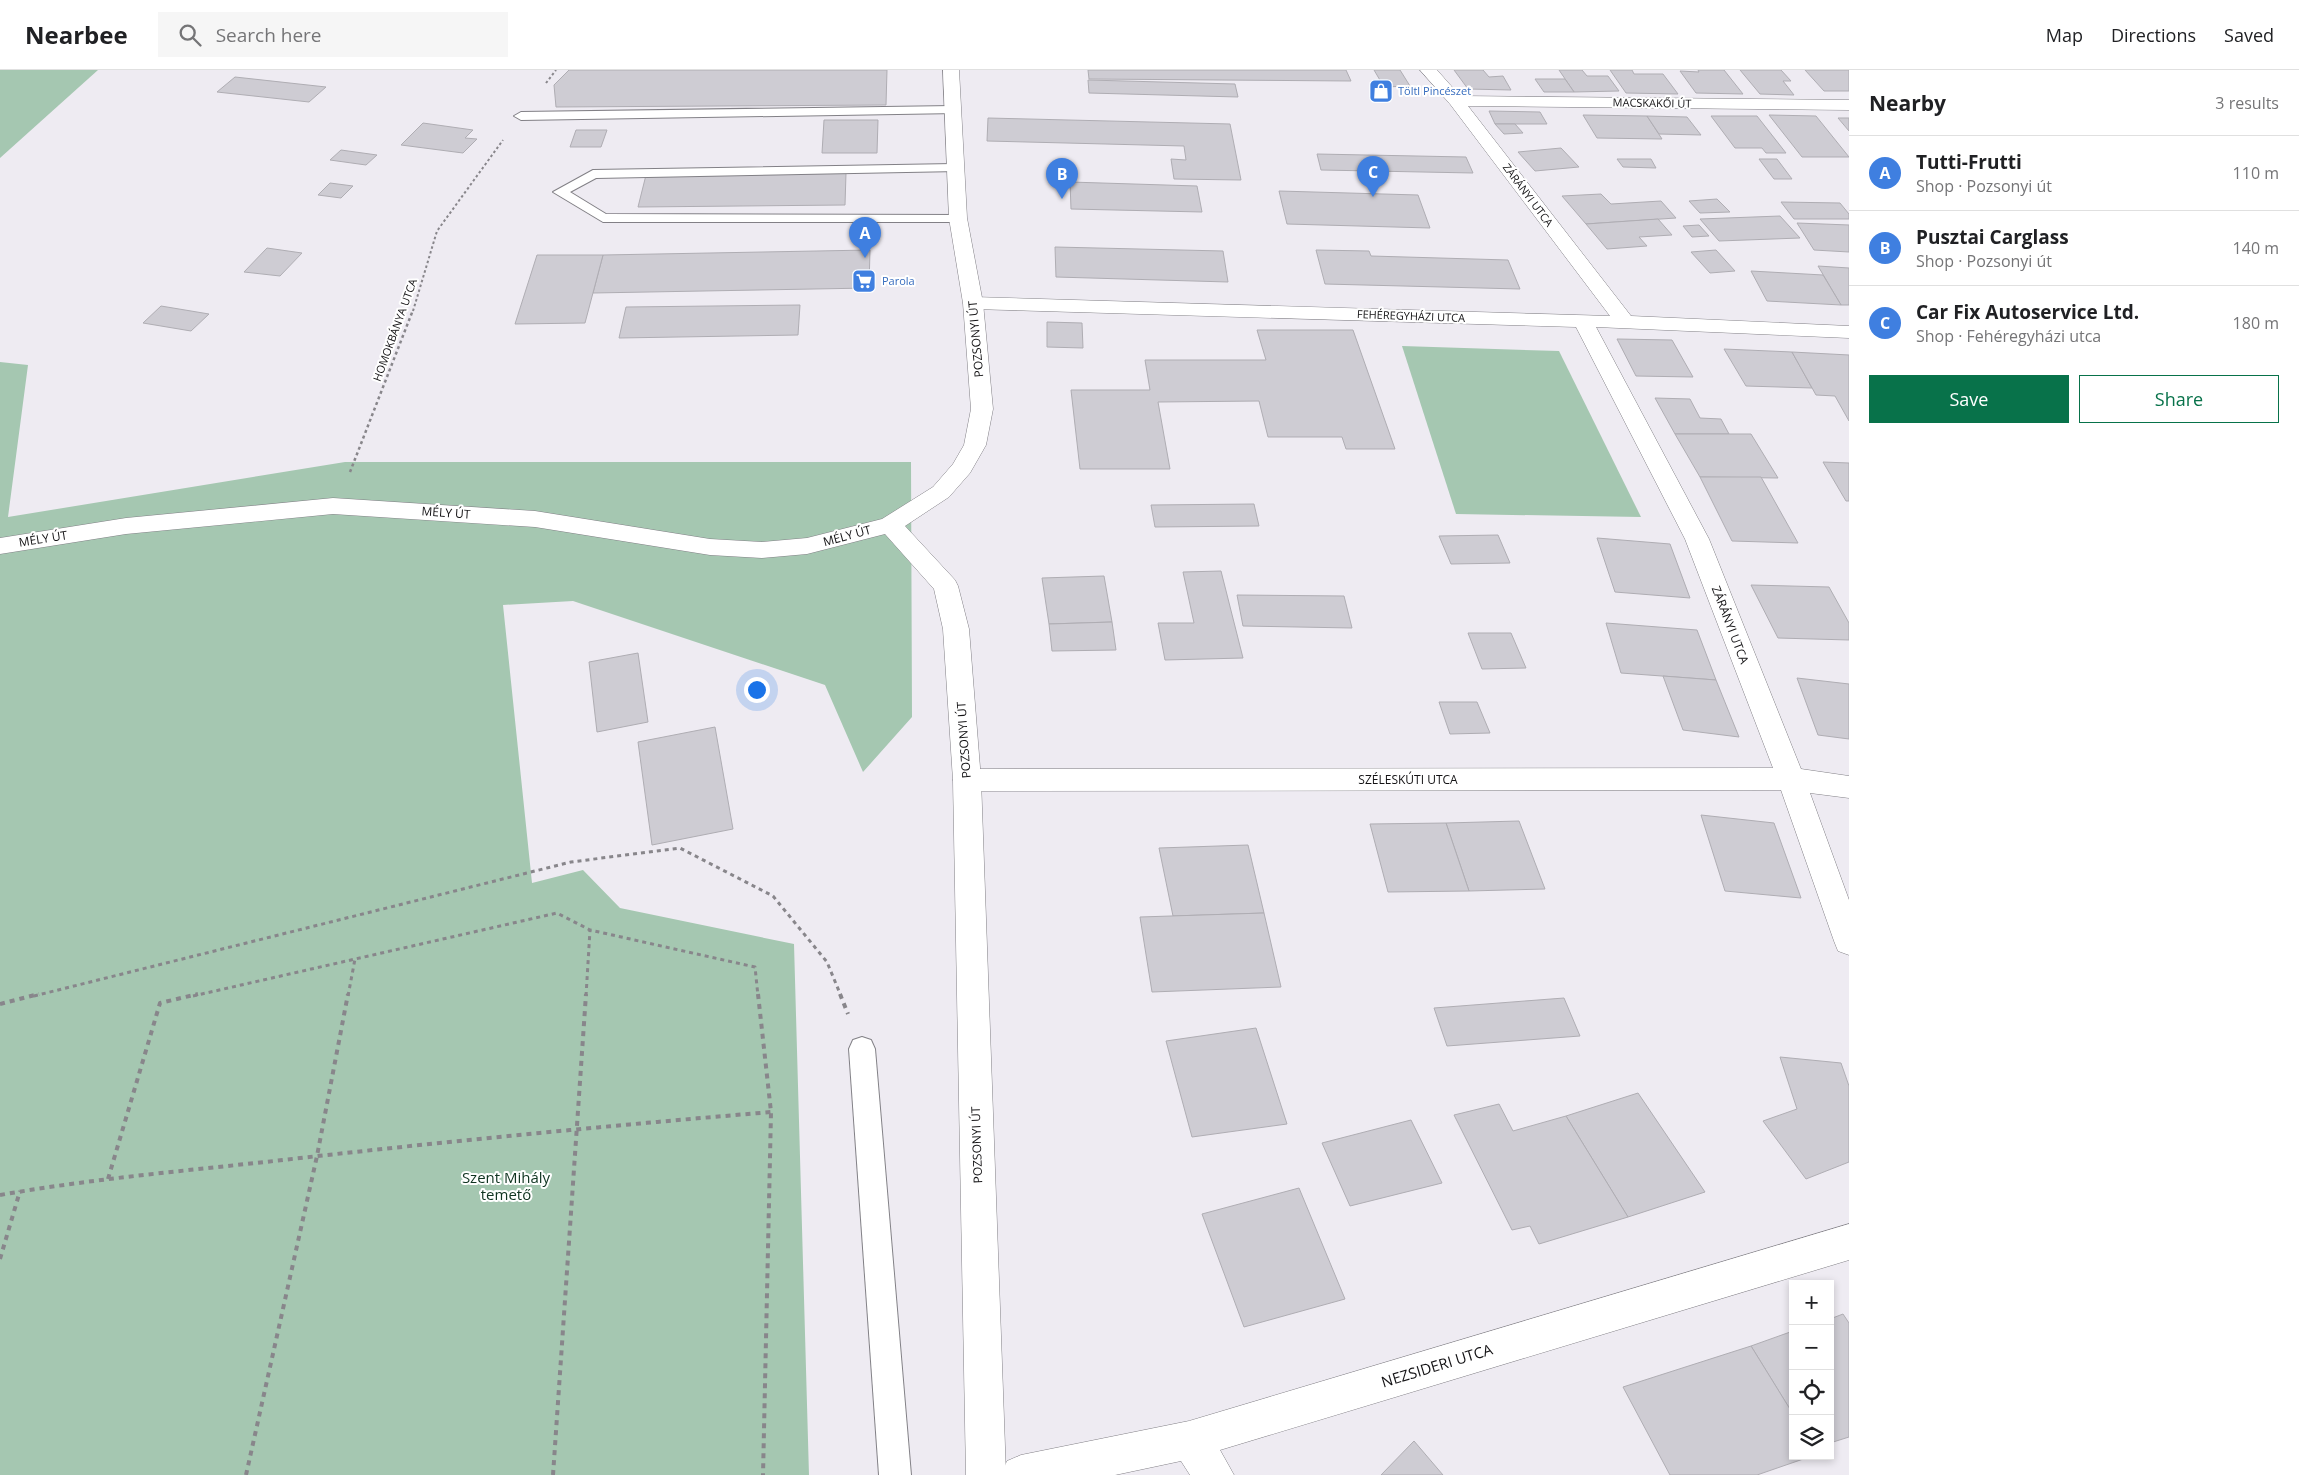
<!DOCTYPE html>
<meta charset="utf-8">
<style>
:root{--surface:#fff;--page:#f6f6f6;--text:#202124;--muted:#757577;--line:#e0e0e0;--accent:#08724a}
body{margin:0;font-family:"Open Sans",sans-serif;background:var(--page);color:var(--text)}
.controls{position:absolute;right:15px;bottom:15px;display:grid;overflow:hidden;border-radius:0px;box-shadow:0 2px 8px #0003}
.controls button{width:45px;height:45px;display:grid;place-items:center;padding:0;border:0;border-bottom:1px solid var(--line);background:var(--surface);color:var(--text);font:25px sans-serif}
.you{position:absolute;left:756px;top:619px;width:18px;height:18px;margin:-12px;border:4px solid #fff;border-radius:50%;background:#1a73e8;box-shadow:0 0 0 8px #1a73e833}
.badge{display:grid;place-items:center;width:32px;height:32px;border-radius:50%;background:var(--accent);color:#fff;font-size:16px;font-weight:700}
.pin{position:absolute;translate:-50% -41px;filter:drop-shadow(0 1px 2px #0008)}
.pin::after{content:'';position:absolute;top:26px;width:18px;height:15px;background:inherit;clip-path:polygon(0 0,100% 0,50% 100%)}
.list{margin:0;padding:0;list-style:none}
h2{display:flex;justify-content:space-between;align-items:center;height:65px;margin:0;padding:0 20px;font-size:21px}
h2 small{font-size:16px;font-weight:400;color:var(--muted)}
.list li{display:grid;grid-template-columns:32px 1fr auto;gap:15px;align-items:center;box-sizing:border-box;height:75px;padding:0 20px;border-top:1px solid var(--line)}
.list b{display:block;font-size:19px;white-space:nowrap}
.list p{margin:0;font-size:16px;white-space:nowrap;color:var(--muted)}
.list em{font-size:16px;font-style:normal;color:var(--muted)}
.actions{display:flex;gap:10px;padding:15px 20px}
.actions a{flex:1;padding:11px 0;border:1px solid var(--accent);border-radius:0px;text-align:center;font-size:18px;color:var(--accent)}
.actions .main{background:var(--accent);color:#fff}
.icon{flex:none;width:28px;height:28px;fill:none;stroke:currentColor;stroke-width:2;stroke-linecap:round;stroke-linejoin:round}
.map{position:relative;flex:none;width:1849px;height:1405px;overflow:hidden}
header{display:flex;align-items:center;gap:30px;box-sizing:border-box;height:70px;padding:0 25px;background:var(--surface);border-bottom:1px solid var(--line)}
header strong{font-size:24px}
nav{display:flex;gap:28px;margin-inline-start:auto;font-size:18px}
.search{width:350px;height:45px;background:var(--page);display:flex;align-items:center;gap:12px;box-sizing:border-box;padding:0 18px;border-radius:0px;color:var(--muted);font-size:19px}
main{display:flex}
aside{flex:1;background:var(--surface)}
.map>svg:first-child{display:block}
.green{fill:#a5c7b1}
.building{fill:#ceccd3;stroke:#afadb3}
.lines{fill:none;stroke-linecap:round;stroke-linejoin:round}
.lane-casing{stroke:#828086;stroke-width:2}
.street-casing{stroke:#828086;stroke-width:1}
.secondary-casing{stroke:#828086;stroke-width:1}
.path-far3{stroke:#88868b;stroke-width:2;stroke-dasharray:2.5 2.5;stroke-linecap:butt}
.path-far2{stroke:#88868b;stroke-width:2.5;stroke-dasharray:3 3;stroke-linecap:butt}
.path-far1{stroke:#88868b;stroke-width:3;stroke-dasharray:4 4;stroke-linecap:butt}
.path{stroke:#88868b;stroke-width:4;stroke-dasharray:5 5;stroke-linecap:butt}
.lane{fill:#fff;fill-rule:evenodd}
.street{fill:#fff;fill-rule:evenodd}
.secondary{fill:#fff;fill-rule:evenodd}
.labels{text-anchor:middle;stroke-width:4;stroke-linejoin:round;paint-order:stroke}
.far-shop-label{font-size:11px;fill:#366cbe;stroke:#fff;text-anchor:start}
.far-street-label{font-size:11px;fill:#131214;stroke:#fff}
.street-label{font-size:12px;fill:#131214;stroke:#fff}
.near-park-label{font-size:15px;fill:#0f3420;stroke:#fff}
.near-street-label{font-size:15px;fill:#131214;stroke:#fff}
</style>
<header>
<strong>Nearbee</strong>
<div class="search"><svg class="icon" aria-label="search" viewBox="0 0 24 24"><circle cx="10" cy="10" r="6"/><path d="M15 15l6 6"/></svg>Search here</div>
<nav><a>Map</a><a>Directions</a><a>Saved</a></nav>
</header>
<main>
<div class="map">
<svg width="1849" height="1405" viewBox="0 0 1849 1405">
<rect width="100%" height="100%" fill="#eeebf2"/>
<g class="green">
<path d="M0 0H98L0 88Z"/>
<path d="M1402 276 1559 281 1641 447 1456 444Z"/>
<path d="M0 292 28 295 8 447 345 392H911L912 647 863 702 825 615 573 531 503 535 532 813 583 800 620 838 794 874 809 1405H0Z"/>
</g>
<g class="building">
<path d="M569 0H887L886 35 556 37 554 15Z"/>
<path d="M1088 0H1346L1351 11 1089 9Z"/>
<path d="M1374 0H1400L1410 16 1384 17Z"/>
<path d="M1454 0H1483L1489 7 1503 6 1511 20 1468 19Z"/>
<path d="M1559 0H1582L1587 6H1608L1619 21 1574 22Z"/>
<path d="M1610 0H1632L1634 4H1663L1678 24 1626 23Z"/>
<path d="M1698 0H1724L1743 24 1696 23 1680 1 1699 2Z"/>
<path d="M1740 0H1781L1791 11H1783L1794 25 1760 24Z"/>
<path d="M1805 0H1849V21H1824Z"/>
<path d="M235 7 326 17 309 32 217 22Z"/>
<path d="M1535 9H1565L1574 22H1544Z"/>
<path d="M1088 10 1235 14 1238 27 1089 23Z"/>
<path d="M1489 41 1540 42 1547 54H1495Z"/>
<path d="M1583 45 1647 46 1662 69 1597 68Z"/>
<path d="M1769 45 1816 46 1849 87H1802Z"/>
<path d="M1647 46 1687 47 1701 65 1659 64Z"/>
<path d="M1711 46H1757L1786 83H1766L1762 78H1735Z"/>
<path d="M988 48 1230 54 1241 110 1174 109 1171 89 1186 90 1184 76 987 71Z"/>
<path d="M1838 48H1849V61Z"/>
<path d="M824 50H878L877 83H822Z"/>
<path d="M423 53 473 60 465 68 477 69 463 83 401 75Z"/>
<path d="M1495 54H1515L1523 63 1504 64Z"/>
<path d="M576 60H607L601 77H570Z"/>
<path d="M1561 78 1579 97 1535 101 1518 82Z"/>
<path d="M341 80 377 85 366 95 330 90Z"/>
<path d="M1317 84 1466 87 1473 103 1321 100Z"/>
<path d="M1617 89H1651L1656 98 1623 97Z"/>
<path d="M1759 89H1777L1792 109H1774Z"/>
<path d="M846 103 845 135 638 137 646 105Z"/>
<path d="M1070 112 1197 116 1202 142 1071 139Z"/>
<path d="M330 113 353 116 341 128 318 125Z"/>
<path d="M1279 121 1418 125 1430 158 1287 154Z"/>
<path d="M1601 124 1611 134 1661 131 1676 148 1586 154 1562 126Z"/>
<path d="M1717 129 1730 142 1700 143 1689 131Z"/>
<path d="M1781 132 1840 133 1849 144V149H1794Z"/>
<path d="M1780 146 1800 168 1719 171 1700 149Z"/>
<path d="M1658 149 1672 165 1639 167 1647 176 1607 179 1586 154Z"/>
<path d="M1797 153 1849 155V182L1814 180Z"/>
<path d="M1699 155 1709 166 1692 167 1683 156Z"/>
<path d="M1055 177 1223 181 1228 212 1056 207Z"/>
<path d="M267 178 302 183 280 206 244 202Z"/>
<path d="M870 180 869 218 593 223 603 185Z"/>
<path d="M1316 180 1369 181 1371 186 1508 190 1520 219 1325 214Z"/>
<path d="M1716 180 1735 201 1710 203 1691 182Z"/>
<path d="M537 185H603L585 253 515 254Z"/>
<path d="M1818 196 1849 198V235H1841Z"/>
<path d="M1751 201 1823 205 1841 235 1767 231Z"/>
<path d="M800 235 798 265 619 268 626 237Z"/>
<path d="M161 236 209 244 191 261 143 253Z"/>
<path d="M1047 252 1082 253 1083 278 1047 277Z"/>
<path d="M1257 260H1353L1395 379H1346L1342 367H1268L1259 331 1158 332 1170 399H1080L1071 320H1150L1145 290H1266Z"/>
<path d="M1617 269 1672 270 1693 307 1636 306Z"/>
<path d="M1724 279 1792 282 1812 318 1746 316Z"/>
<path d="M1792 282 1849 285V351L1835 326 1816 325Z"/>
<path d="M1655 328 1690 329 1700 348 1721 349 1729 364H1675Z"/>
<path d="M1675 364H1751L1778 408 1700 407Z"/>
<path d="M1823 392 1849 393V431H1846Z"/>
<path d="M1700 407H1761L1798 473 1732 471Z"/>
<path d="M1254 434 1259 456 1155 457 1151 435Z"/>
<path d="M1498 465 1510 493 1451 494 1439 466Z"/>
<path d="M1597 468 1670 474 1690 528 1615 522Z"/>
<path d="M1221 501 1243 588 1165 590 1158 553H1194L1183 502Z"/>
<path d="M1104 506 1112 552 1049 554 1042 508Z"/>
<path d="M1751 515 1829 517 1849 553V570L1778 568Z"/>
<path d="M1237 525 1344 526 1352 558 1243 556Z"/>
<path d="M1112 552 1116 580 1052 581 1049 554Z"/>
<path d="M1606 553 1697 560 1716 610 1621 603Z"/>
<path d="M1468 563H1511L1526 598 1482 599Z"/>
<path d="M638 583 648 652 597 662 589 592Z"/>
<path d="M1663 606 1716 610 1739 667 1683 660Z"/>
<path d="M1797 608 1849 614V669L1818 665Z"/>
<path d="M1439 632H1477L1490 663 1450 664Z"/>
<path d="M715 657 733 759 652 775 638 672Z"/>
<path d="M1701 745 1774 753 1801 828 1725 821Z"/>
<path d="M1519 751 1545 819 1469 821 1446 753Z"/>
<path d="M1446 753 1469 821 1388 822 1370 754Z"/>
<path d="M1248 775 1264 843 1173 846 1159 778Z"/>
<path d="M1264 843 1281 917 1152 922 1140 847Z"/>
<path d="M1564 928 1580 966 1447 976 1434 938Z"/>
<path d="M1256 958 1287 1054 1192 1067 1166 971Z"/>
<path d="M1780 987 1841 993 1849 1016V1092L1806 1109 1763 1051 1797 1039Z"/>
<path d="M1638 1023 1705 1122 1628 1147 1566 1046Z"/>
<path d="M1499 1034 1513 1061 1566 1046 1628 1147 1539 1174 1530 1156 1512 1160 1454 1045Z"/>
<path d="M1411 1050 1442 1113 1350 1136 1322 1073Z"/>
<path d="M1299 1118 1345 1229 1244 1257 1202 1144Z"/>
<path d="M1843 1244 1849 1253V1367L1830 1373V1249Z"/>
<path d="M1793 1261V1344L1751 1276Z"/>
<path d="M1751 1276 1793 1344V1386H1812L1757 1405H1670L1623 1317Z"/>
<path d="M1414 1371 1443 1405H1381Z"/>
</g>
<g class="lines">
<g class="lane-casing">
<g id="lane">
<path d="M953 36 958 37 960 40 958 43 521 50 514 46 521 42Z"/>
<path d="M954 94 961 98 959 101 596 108 570 122 606 144 963 145 965 148 963 151 958 152H603L553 122 593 100Z"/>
<path d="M862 967 871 970 875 979 911 1405H879L849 979 853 970Z"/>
</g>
</g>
<g class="street-casing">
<g id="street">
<path d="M1420 0H1437L1460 26 1849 30V40L1468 36 1631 246 1849 256V268L1596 257 1709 469 1801 699 1849 706V728L1810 723 1849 830V885L1838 881 1834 871 1781 720 967 721 957 718 953 710 957 702 967 699 1773 698 1685 469 1576 257 973 239 966 237 963 233 966 229 973 227 1610 246 1450 34Z"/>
<path d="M1849 1154V1190L1220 1380 1234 1405H1190L1181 1391 1115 1405H1001L1007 1391 1021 1385 1189 1351Z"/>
</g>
</g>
<g class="secondary-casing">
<path id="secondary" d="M943 0H959L967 148 983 233 993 339 986 375 970 403 949 427 905 456 955 510 958 516 969 559 981 710 1006 1405H966L953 710 943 559 934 519 885 464 807 484 762 488 710 485 535 457 333 444 126 464 0 484V468L126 448 333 428 535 441 710 469 762 472 807 468 882 449 933 417 953 394 964 375 971 339 963 233 949 148Z"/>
</g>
<g class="path-far3">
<path d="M546 13 556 0"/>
<path d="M413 241 437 161 503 70"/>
</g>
<path class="path-far2" d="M350 402 413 240"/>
<g class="path-far1">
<path d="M34 926 571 792 680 778 773 826 827 892 841 926"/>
<path d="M193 926 557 843 590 860 755 897 758 926"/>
<path d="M348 926 355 889"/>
<path d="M586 926 590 860"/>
</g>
<g class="path">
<path d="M758 924 771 1042 763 1405"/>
<path d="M840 924 848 944"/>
<path d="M0 934 39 924"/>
<path d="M108 1109 160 933 198 924"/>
<path d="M0 1125C91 1109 183 1101 274 1091 440 1072 605 1056 771 1042"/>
<path d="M0 1189 20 1121"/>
<path d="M246 1405 317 1086 348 924"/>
<path d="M553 1405 586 924"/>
</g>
<use href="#lane" class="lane"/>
<use href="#street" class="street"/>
<use href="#secondary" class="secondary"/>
</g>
<defs>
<g id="shop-square" transform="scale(1.25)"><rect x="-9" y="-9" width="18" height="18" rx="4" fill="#3f7fe0" stroke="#fff"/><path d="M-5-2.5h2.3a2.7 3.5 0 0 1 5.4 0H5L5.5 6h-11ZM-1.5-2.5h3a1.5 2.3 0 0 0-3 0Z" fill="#fff"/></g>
<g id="supermarket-square" transform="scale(1.25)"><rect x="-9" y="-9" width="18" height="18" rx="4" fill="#3f7fe0" stroke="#fff"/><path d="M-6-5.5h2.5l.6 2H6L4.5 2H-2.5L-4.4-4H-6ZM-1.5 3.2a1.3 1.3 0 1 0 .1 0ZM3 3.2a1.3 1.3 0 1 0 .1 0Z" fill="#fff"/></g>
</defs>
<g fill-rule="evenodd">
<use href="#shop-square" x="1381" y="21"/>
<use href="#supermarket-square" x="864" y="211"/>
</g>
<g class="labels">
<g class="far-shop-label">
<text x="1398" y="25">Töltl Pincészet</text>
<text x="882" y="215">Parola</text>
</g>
<g class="far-street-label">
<text transform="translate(1652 33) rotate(1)" y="4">MACSKAKŐI ÚT</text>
<text transform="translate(1528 125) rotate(53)" y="4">ZÁRÁNYI UTCA</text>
<text transform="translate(1411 246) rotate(2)" y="4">FEHÉREGYHÁZI UTCA</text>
<text transform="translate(395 260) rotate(-70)" y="4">HOMOKBÁNYA UTCA</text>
</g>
<g class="street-label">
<text transform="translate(976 269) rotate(-95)" y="4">POZSONYI ÚT</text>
<text transform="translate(446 443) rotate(4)" y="4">MÉLY ÚT</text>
<text transform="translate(847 466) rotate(-15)" y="4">MÉLY ÚT</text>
<text transform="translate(43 469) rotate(-9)" y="4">MÉLY ÚT</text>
<text transform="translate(1730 555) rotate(69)" y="4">ZÁRÁNYI UTCA</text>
<text transform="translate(964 670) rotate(-94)" y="4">POZSONYI ÚT</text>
<text x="1408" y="714">SZÉLESKÚTI UTCA</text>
<text transform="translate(977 1075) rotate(-92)" y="4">POZSONYI ÚT</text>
</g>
<g class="near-park-label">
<text x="506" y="1113">Szent Mihály<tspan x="506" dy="17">temető</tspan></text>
</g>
<g class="near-street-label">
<text transform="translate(1437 1296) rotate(-17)" y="5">NEZSIDERI UTCA</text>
</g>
</g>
</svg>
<div class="controls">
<button>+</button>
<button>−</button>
<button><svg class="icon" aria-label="locate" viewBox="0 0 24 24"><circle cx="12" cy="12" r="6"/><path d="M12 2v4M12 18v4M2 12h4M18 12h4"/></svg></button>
<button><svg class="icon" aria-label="layers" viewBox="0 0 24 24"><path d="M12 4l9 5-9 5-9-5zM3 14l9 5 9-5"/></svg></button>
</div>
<div class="you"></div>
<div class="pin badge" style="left:865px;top:188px;background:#3f7fe0">A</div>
<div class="pin badge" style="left:1062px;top:129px;background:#3f7fe0">B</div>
<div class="pin badge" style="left:1373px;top:127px;background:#3f7fe0">C</div>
</div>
<aside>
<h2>Nearby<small>3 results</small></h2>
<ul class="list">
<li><span class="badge" style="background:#3f7fe0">A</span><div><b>Tutti-Frutti</b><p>Shop · Pozsonyi út</p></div><em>110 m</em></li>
<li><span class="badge" style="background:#3f7fe0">B</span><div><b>Pusztai Carglass</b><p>Shop · Pozsonyi út</p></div><em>140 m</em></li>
<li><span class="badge" style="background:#3f7fe0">C</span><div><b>Car Fix Autoservice Ltd.</b><p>Shop · Fehéregyházi utca</p></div><em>180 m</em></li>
</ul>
<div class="actions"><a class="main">Save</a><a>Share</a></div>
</aside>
</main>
